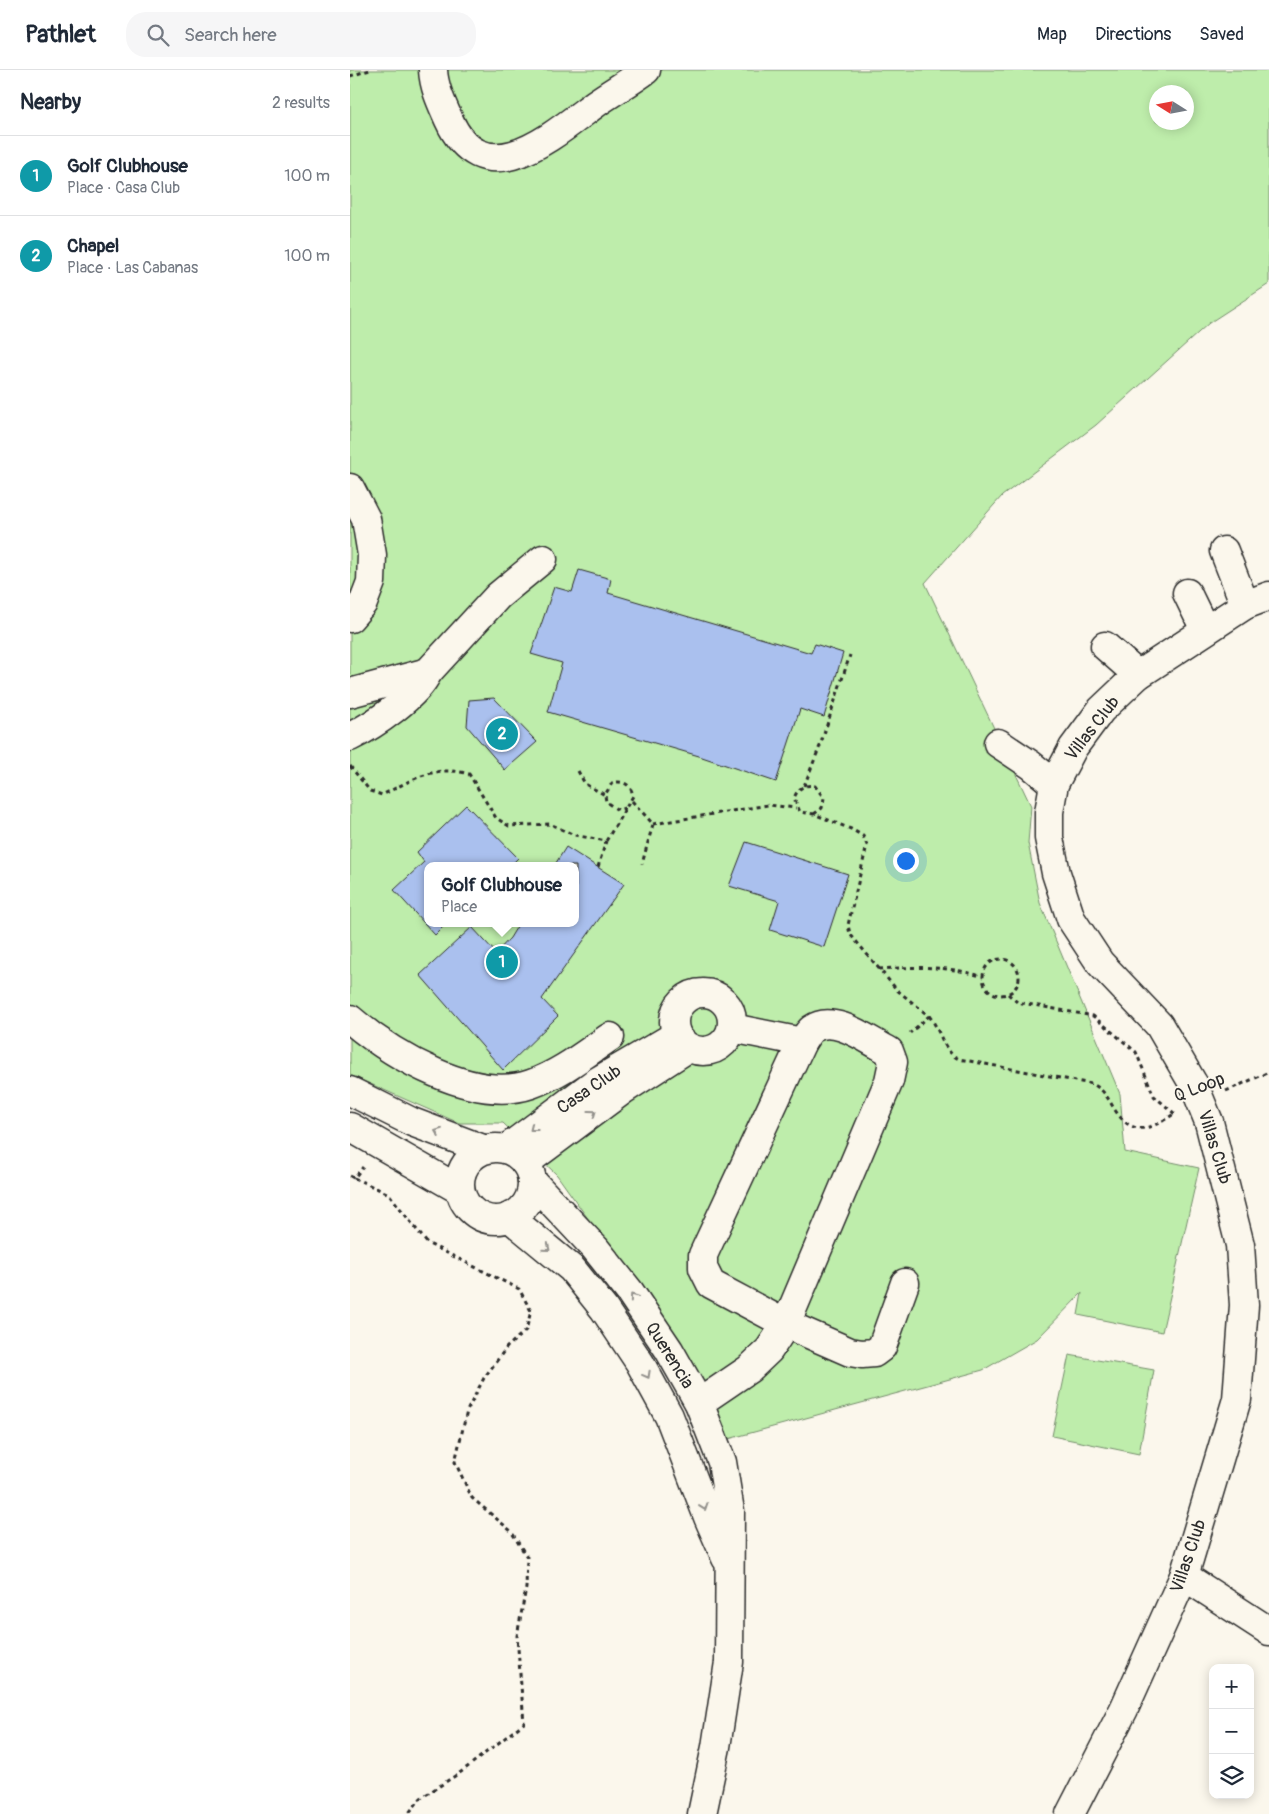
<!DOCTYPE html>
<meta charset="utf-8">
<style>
:root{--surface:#fff;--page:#f6f6f7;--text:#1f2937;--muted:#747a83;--line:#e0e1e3;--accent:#1f6fb2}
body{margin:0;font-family:Pangolin,sans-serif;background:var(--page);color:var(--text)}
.controls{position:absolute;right:15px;bottom:15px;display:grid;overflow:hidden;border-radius:10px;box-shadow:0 2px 12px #0003}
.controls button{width:45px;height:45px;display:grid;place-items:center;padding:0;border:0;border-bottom:1px solid var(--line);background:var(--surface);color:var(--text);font:25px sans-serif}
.compass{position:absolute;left:799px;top:15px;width:45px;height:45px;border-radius:50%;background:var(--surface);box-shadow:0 2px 12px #0003;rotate:281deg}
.you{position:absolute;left:555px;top:790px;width:18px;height:18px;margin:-12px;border:4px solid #fff;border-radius:50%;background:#1a73e8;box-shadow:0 0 0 8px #1a73e833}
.badge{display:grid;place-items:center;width:32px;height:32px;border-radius:50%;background:var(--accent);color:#fff;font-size:16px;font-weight:700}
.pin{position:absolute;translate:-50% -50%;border:2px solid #fff;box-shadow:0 1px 5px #0006}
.popup{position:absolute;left:74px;top:792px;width:155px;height:65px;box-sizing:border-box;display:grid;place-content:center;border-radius:10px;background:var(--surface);filter:drop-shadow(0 1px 4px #0005);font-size:16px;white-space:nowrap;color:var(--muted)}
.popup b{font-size:19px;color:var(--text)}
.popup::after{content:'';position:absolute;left:50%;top:100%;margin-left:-10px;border:10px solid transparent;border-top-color:var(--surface)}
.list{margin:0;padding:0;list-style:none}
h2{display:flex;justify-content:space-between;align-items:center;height:65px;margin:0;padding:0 20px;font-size:21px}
h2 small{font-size:16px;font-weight:400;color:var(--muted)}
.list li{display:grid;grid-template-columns:32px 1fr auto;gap:15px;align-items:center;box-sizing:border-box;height:80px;padding:0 20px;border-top:1px solid var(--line)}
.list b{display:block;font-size:19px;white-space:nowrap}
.list p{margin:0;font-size:16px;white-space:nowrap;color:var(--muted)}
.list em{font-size:16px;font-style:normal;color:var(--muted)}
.icon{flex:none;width:28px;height:28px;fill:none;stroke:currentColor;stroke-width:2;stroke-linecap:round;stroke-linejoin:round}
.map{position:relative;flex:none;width:919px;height:1744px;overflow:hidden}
header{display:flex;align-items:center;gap:30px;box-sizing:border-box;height:70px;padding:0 25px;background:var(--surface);border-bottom:1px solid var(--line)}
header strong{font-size:24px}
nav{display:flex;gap:28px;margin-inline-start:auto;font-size:18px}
.search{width:350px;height:45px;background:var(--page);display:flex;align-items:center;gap:12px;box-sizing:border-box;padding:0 18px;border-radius:20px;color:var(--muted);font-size:19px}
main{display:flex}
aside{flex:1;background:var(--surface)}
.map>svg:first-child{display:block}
.green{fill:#beedab;stroke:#748c6b;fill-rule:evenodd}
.building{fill:#aac0ee;stroke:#2b2b2b}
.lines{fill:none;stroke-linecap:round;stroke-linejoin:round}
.minor-casing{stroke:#2b2b2b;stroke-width:31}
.path{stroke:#2b2b2b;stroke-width:3;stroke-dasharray:4 4;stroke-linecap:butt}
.minor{stroke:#fbf7ec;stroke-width:28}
.minor-bridge-casing{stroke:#2b2b2b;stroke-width:31;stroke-linecap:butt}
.minor-bridge{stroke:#fbf7ec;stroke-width:28}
.oneway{stroke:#93918c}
.labels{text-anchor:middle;stroke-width:4;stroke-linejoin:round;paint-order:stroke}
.street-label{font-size:18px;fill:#2b2b2b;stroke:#fbf7ec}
</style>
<header>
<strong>Pathlet</strong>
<div class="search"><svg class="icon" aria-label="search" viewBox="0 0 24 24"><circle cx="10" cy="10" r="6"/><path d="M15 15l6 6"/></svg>Search here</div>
<nav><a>Map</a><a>Directions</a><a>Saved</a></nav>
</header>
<main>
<aside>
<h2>Nearby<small>2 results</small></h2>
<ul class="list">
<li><span class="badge" style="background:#0f9aa8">1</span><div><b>Golf Clubhouse</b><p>Place · Casa Club</p></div><em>100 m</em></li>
<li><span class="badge" style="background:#0f9aa8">2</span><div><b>Chapel</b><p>Place · Las Cabanas</p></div><em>100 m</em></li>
</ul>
</aside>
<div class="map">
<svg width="919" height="1744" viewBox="0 0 919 1744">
<rect width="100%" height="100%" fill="#fbf7ec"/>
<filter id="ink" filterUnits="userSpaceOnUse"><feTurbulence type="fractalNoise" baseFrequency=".02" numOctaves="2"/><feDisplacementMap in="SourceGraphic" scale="10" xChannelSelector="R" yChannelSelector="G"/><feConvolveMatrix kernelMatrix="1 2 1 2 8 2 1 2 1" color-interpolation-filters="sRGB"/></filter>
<g filter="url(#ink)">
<g class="green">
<path d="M0 0H919V214L859 253 746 355 652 426 575 513 681 736 678 773 690 833 770 1024 775 1082 849 1098 812 1262 728 1245 732 1223 687 1269 633 1300 371 1371 339 1291 207 1105 153 1053H109L0 1005ZM806 22H836V52H806ZM78 796H226V853H78Z"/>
<path d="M719 1285 804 1300 789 1384 702 1366Z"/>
</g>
<g class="building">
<path d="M229 500 261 509 258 523 461 583 465 574 493 583 474 647 450 639 426 712 349 686 198 642 212 593 181 584 204 517 222 522Z"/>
<path d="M144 628 187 672 155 700 117 656 119 630Z"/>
<path d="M116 735 168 788 160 796H78V853H97L85 865 44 820 74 792 67 782Z"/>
<path d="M396 772 498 804 474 877 420 860 429 831 379 816Z"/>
<path d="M216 777 274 814 192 929 208 946 153 1000 70 905 122 857 146 883 160 868 169 853H226V796H204Z"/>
</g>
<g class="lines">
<g class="minor-casing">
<g id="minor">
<path d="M83 0C84 18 92 34 99 50 134 127 202 66 245 34 262 22 280 12 296 0"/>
<path d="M0 418 16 449 22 485 21 512 13 533 0 548"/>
<path d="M874 481 895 535"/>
<path d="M837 523 855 560"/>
<path d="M755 576 788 605"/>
<path d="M0 623 78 602 148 526 193 489"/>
<path d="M0 667C24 655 67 626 78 602"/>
<path d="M648 673 681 695 704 714"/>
<circle cx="353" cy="952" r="29"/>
<path d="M0 949C42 985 124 1034 181 1014 210 1004 235 984 260 967"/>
<path d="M382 958 452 972"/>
<path d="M844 1015 809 955 750 893 721 849 706 803 699 768V742L704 714 723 678 751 640 788 605 895 535 919 526"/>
<path d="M0 1021 62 1052 133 1079"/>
<path d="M0 1057 110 1120"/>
<circle cx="146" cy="1114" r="36"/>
<path d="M156 1079 246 1012 326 965"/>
<path d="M175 1093 273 1020 338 978"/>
<path d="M182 1111 245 1178 280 1222 319 1280 349 1333 372 1392 380 1441 379 1592 366 1677 352 1744"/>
<path d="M159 1147 222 1199 254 1239 290 1293 319 1346 358 1447 376 1488"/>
<path d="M349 1333 399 1299 419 1280 436 1254 539 1011 543 992 539 981C519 971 484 943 462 959 458 962 455 968 452 972L353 1185V1198L361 1214 436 1254 500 1282 512 1284 524 1283 532 1277 555 1213"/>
<path d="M834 1506 919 1561"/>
<path d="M720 1744 774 1639 834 1506 887 1329 894 1235 890 1175 859 1052"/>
</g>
</g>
<g class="path">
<path d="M0 6 20 0"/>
<path d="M0 696 20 721 32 725C62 710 85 694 119 704L146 748 159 756 200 754 224 765 256 771 283 726C281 714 273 710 262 713L255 725 256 732 268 740 275 738"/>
<path d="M228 701 235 714 255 725"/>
<path d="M454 716 470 676 500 585"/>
<path d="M282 731 303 754 292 794"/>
<path d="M464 744 472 738 474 728 465 716C454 714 448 718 444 728L450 742 464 744 501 759 513 766 517 775 498 855 500 864 547 920 579 946 560 963"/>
<path d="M303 754 418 735 446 738"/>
<path d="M248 797 256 771"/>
<circle cx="651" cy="907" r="18"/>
<path d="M529 899C565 897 598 895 633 907"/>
<path d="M658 924 667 932 743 946 786 982 804 1026 825 1044"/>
<path d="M579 946C591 960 592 981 609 989L742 1014C755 1020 758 1029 765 1040 783 1068 801 1059 824 1044"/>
<path d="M876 1021 919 1002"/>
<path d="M0 1106 4 1108 13 1097"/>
<path d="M4 1108 39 1124 77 1173 169 1219 181 1241 176 1260 157 1277 134 1308 117 1341 105 1392 122 1428 161 1461 177 1487 176 1518 167 1566 174 1653 111 1702 71 1728 58 1744"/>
</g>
<use href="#minor" class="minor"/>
<g class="minor-bridge-casing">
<path id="minor-bridge" d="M844 1015 859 1052"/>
</g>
<use href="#minor-bridge" class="minor-bridge"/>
</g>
<defs><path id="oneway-chevron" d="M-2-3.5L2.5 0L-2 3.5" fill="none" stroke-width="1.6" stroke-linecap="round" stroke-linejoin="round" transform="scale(1.25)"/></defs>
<g class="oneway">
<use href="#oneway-chevron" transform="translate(243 1043) rotate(-36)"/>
<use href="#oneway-chevron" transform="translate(183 1058) rotate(142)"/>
<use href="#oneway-chevron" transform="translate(88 1062) rotate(-159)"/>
<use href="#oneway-chevron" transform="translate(197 1178) rotate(39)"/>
<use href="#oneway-chevron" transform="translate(283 1227) rotate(-125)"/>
<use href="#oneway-chevron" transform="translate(297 1305) rotate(61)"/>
<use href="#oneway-chevron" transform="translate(354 1437) rotate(71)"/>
</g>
</g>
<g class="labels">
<g class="street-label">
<text transform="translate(742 658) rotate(-52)" y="6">Villas Club</text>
<text transform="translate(849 1017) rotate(-21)" y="6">Q Loop</text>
<text transform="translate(239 1019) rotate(-34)" y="6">Casa Club</text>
<text transform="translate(865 1077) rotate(73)" y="6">Villas Club</text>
<text transform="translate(320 1285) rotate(58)" y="6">Querencia</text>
<text transform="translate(838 1486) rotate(-71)" y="6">Villas Club</text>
</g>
</g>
</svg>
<div class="controls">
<button>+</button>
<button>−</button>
<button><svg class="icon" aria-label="layers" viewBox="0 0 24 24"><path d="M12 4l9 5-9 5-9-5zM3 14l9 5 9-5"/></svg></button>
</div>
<svg class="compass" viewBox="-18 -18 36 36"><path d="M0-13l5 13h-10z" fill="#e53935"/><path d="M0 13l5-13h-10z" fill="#747a83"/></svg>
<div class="you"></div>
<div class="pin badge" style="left:152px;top:892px;background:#0f9aa8">1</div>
<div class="popup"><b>Golf Clubhouse</b>Place</div>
<div class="pin badge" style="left:152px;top:664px;background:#0f9aa8">2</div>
</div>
</main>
